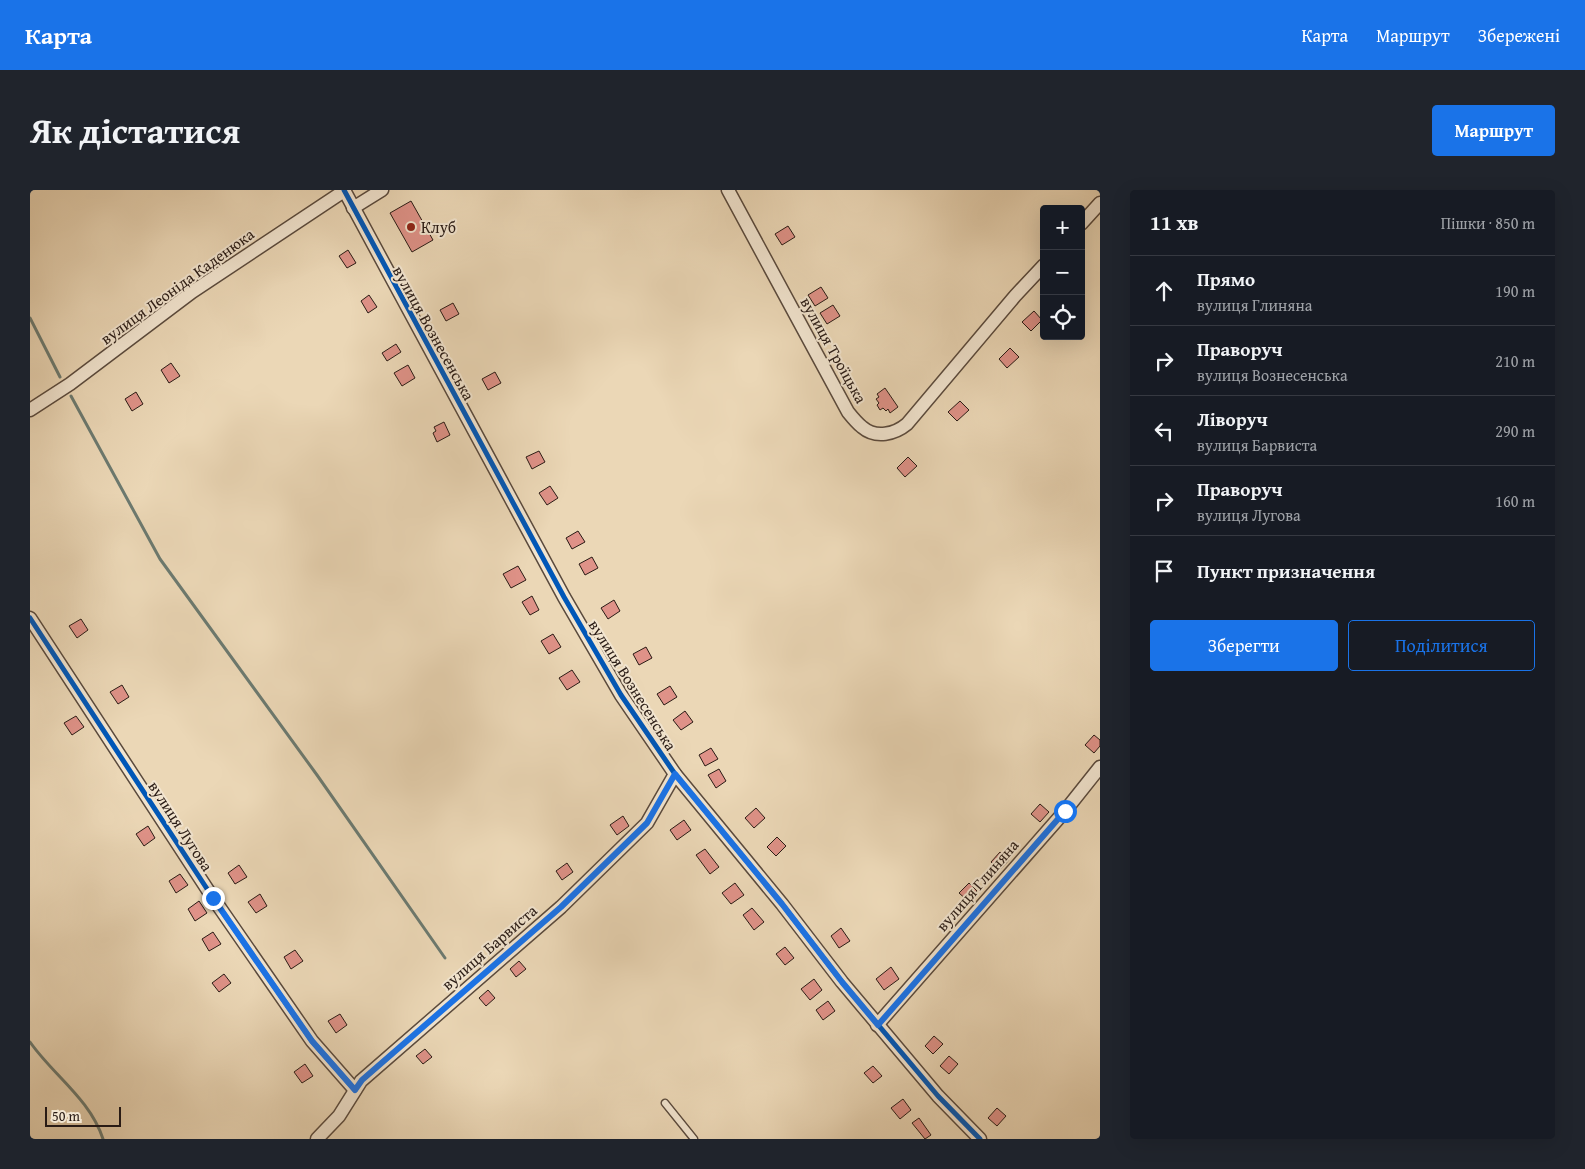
<!DOCTYPE html>
<html lang="uk">
<meta charset="utf-8">
<style>
:root{--surface:#171b24;--page:#20242c;--text:#f1f3f6;--muted:#9ea1a6;--line:#363941;--accent:#1a73e8}
body{margin:0;font-family:"Gentium Book Plus",serif;background:var(--page);color:var(--text)}
.controls{position:absolute;right:15px;top:15px;display:grid;overflow:hidden;border-radius:5px;box-shadow:0 5px 20px #0002}
.controls button{width:45px;height:45px;display:grid;place-items:center;padding:0;border:0;border-bottom:1px solid var(--line);background:var(--surface);color:var(--text);font:25px sans-serif}
.scale{position:absolute;left:15px;bottom:12px;width:76px;box-sizing:border-box;padding-left:5px;border:2px solid #291b15;border-top:0;font-size:14px;line-height:18px;white-space:nowrap;color:#291b15;-webkit-text-stroke:4px #f2e5d0;paint-order:stroke}
.stop{position:absolute;width:15px;height:15px;margin:-11px;border:4px solid #1a73e8;border-radius:50%;background:#fff}
.stop.end{background:#1a73e8;border-color:#fff;box-shadow:0 1px 5px #0008}
.list{margin:0;padding:0;list-style:none}
h2{display:flex;justify-content:space-between;align-items:center;height:65px;margin:0;padding:0 20px;font-size:21px}
h2 small{font-size:16px;font-weight:400;color:var(--muted)}
.list li{display:grid;grid-template-columns:32px 1fr auto;gap:15px;align-items:center;box-sizing:border-box;height:70px;padding:0 20px;border-top:1px solid var(--line)}
.list b{display:block;font-size:19px;white-space:nowrap}
.list p{margin:0;font-size:16px;white-space:nowrap;color:var(--muted)}
.list em{font-size:16px;font-style:normal;color:var(--muted)}
.actions{display:flex;gap:10px;padding:15px 20px}
.actions a{flex:1;padding:11px 0;border:1px solid var(--accent);border-radius:5px;text-align:center;font-size:18px;color:var(--accent)}
.actions .main{background:var(--accent);color:#fff}
.icon{flex:none;width:28px;height:28px;fill:none;stroke:currentColor;stroke-width:2;stroke-linecap:round;stroke-linejoin:round}
.map{position:relative;flex:none;width:1070px;height:949px;overflow:hidden;border-radius:5px}
header{display:flex;align-items:center;gap:30px;box-sizing:border-box;height:70px;padding:0 25px;background:var(--accent);color:#fff}
header strong{font-size:24px}
nav{display:flex;gap:28px;margin-inline-start:auto;font-size:18px}
.intro{display:flex;align-items:center;justify-content:space-between;box-sizing:border-box;height:120px;padding:0 30px}
h1{margin:0;font-size:35px}
.button{padding:12px 22px;border-radius:5px;background:var(--accent);color:#fff;font-size:18px;font-weight:700}
main{display:flex;gap:30px;padding:0 30px}
aside{flex:1;background:var(--surface);border-radius:5px;box-shadow:0 5px 20px #0002}
.map>svg:first-child{display:block}
.lines{fill:none;stroke-linecap:round;stroke-linejoin:round}
.stream{stroke:#6c7a70;stroke-width:3}
.building{fill:#df9288;stroke:#291b15}
.lane-casing{stroke:#5a4a3d;stroke-width:9}
.street-casing{stroke:#5a4a3d;stroke-width:15}
.lane{stroke:#f2e5d0;stroke-width:6}
.street{stroke:#f2e5d0;stroke-width:12}
.cycleway-casing{stroke:#f2e5d0;stroke-width:8}
.cycleway{stroke:#0057b8;stroke-width:5}
.route{stroke:#1a73e8;stroke-width:6}
.poi-dot{fill:#8f2418;stroke:#f2e5d0;stroke-width:2}
.labels{text-anchor:middle;stroke-width:4;stroke-linejoin:round;paint-order:stroke}
.poi-label{font-size:16px;fill:#291b15;stroke:#f2e5d0;text-anchor:start}
.street-label{font-size:16px;fill:#291b15;stroke:#f2e5d0}
</style>
<header>
<strong>Карта</strong>
<nav><a>Карта</a><a>Маршрут</a><a>Збережені</a></nav>
</header>
<div class="intro"><h1>Як дістатися</h1><a class="button">Маршрут</a></div>
<main>
<div class="map">
<svg width="1070" height="949" viewBox="0 0 1070 949">
<rect width="100%" height="100%" fill="#ebd7b6"/>
<filter id="stains"><feTurbulence type="fractalNoise" baseFrequency=".004" numOctaves="4"/><feColorMatrix values="0 0 0 0 .2 0 0 0 0 .09 0 0 0 0 .02 0 0 0 .5 -.17"/></filter>
<radialGradient id="worn" r=".72"><stop offset=".6" stop-color="#630" stop-opacity="0"/><stop offset="1" stop-color="#630" stop-opacity=".3"/></radialGradient>
<g class="lines">
<g class="stream">
<path d="M0 128 30 187"/>
<path d="M41 206 130 369 287 585 415 768"/>
<path d="M0 852C23 885 60 909 73 949"/>
</g>
</g>
<g class="building">
<path d="M381 11 403 50 382 62 360 23Z"/>
<path d="M758 36 765 47 752 55 745 44Z"/>
<path d="M318 60 326 73 317 78 309 66Z"/>
<path d="M791 97 798 108 785 116 778 105Z"/>
<path d="M339 105 347 117 338 123 331 111Z"/>
<path d="M423 113 429 124 416 131 410 120Z"/>
<path d="M803 115 810 126 797 134 790 123Z"/>
<path d="M1004 121 1012 130 1001 141 992 132Z"/>
<path d="M366 154 371 162 357 171 352 163Z"/>
<path d="M980 158 989 167 977 178 969 169Z"/>
<path d="M141 173 150 186 139 193 131 180Z"/>
<path d="M378 175 385 188 372 196 364 183Z"/>
<path d="M465 182 471 193 458 200 452 189Z"/>
<path d="M855 198 868 217 860 223 858 219 856 221 853 218 850 220 847 215 849 213 846 209 849 207 847 204Z"/>
<path d="M106 202 113 214 102 221 95 209Z"/>
<path d="M930 211 939 220 927 231 918 222Z"/>
<path d="M414 232 420 245 407 252 403 243 406 241 404 237Z"/>
<path d="M509 261 515 272 502 279 496 267Z"/>
<path d="M878 267 887 276 875 287 867 278Z"/>
<path d="M520 296 528 308 517 315 509 303Z"/>
<path d="M548 341 555 352 542 359 536 348Z"/>
<path d="M562 367 568 378 555 385 549 374Z"/>
<path d="M488 376 496 390 481 398 473 384Z"/>
<path d="M502 406 509 420 500 425 492 412Z"/>
<path d="M584 410 590 421 578 429 571 418Z"/>
<path d="M51 429 58 440 47 448 39 436Z"/>
<path d="M523 444 531 457 519 464 511 451Z"/>
<path d="M616 457 622 468 609 475 603 464Z"/>
<path d="M542 480 550 492 537 500 529 488Z"/>
<path d="M92 495 99 507 88 514 80 502Z"/>
<path d="M640 496 647 507 634 515 627 504Z"/>
<path d="M655 521 663 532 651 540 643 530Z"/>
<path d="M46 526 54 537 42 545 34 533Z"/>
<path d="M1064 545 1070 550V556L1064 563 1055 555Z"/>
<path d="M681 558 688 569 675 576 669 565Z"/>
<path d="M689 579 696 591 686 598 678 585Z"/>
<path d="M1010 614 1019 622 1010 632 1001 624Z"/>
<path d="M726 618 735 628 724 638 715 628Z"/>
<path d="M593 626 599 636 587 645 580 635Z"/>
<path d="M654 630 661 640 647 650 640 640Z"/>
<path d="M118 636 125 648 114 656 106 644Z"/>
<path d="M747 647 756 656 746 666 737 657Z"/>
<path d="M675 659 689 677 680 684 666 665Z"/>
<path d="M970 662 979 670 970 680 961 672Z"/>
<path d="M537 673 543 682 532 690 526 681Z"/>
<path d="M209 675 217 687 205 694 198 683Z"/>
<path d="M150 684 158 695 146 703 139 691Z"/>
<path d="M705 693 714 705 701 714 692 703Z"/>
<path d="M939 693 947 701 938 711 929 703Z"/>
<path d="M230 704 237 716 226 723 218 712Z"/>
<path d="M169 711 177 723 165 731 158 719Z"/>
<path d="M722 718 734 732 724 740 713 725Z"/>
<path d="M811 738 820 751 809 758 801 746Z"/>
<path d="M183 742 191 754 179 761 172 749Z"/>
<path d="M755 757 764 768 755 775 746 764Z"/>
<path d="M265 760 273 771 261 779 254 767Z"/>
<path d="M489 771 496 779 486 787 480 779Z"/>
<path d="M861 777 869 789 854 800 846 789Z"/>
<path d="M194 784 201 793 189 802 182 793Z"/>
<path d="M784 789 792 800 780 810 771 799Z"/>
<path d="M458 800 465 808 456 816 449 808Z"/>
<path d="M798 811 805 821 793 830 786 820Z"/>
<path d="M310 824 317 835 306 843 298 831Z"/>
<path d="M904 846 913 854 903 864 895 856Z"/>
<path d="M395 859 402 867 393 874 386 866Z"/>
<path d="M919 866 928 874 919 884 910 876Z"/>
<path d="M275 874 283 886 272 893 264 882Z"/>
<path d="M843 876 852 886 843 893 834 883Z"/>
<path d="M873 909 881 920 870 929 861 918Z"/>
<path d="M967 918 976 926 967 936 958 928Z"/>
<path d="M889 928 901 945 895 949 882 933Z"/>
</g>
<g class="lines">
<g class="lane-casing">
<path id="lane" d="M635 913 664 949"/>
</g>
<g class="street-casing">
<g id="street">
<path d="M314 0 534 407 591 505 645 584 752 714 812 792 908 906 950 949"/>
<path d="M698 0 818 222C822 227 827 233 832 237 846 249 865 244 877 234L985 106 1014 75"/>
<path d="M323 18 352 0"/>
<path d="M1051 34 1070 13"/>
<path d="M0 220 40 194 162 102 314 1"/>
<path d="M0 428 183 708 282 851 325 900"/>
<path d="M847 835 1035 621 1070 577"/>
<path d="M287 949 309 926 331 891 531 717 617 633 645 584"/>
</g>
</g>
<use href="#lane" class="lane"/>
<use href="#street" class="street"/>
<g class="cycleway-casing">
<g id="cycleway">
<path d="M314 0 534 407 591 505 645 584 752 714 812 792 908 906 950 949"/>
<path d="M0 428 183 708 282 851 325 900"/>
</g>
</g>
<use href="#cycleway" class="cycleway"/>
</g>
<g class="lines">
<path class="route" d="M183 708 282 851 325 900 332 890 531 717 617 633 645 584 752 714 812 792 848 835 1035 621"/>
</g>
<circle class="poi-dot" cx="381" cy="37" r="5"/>
<g class="labels">
<g class="poi-label">
<text x="391" y="43">Клуб</text>
</g>
<g class="street-label">
<text transform="translate(147 96) rotate(-36)" y="6">вулиця Леоніда Каденюка</text>
<text transform="translate(404 143) rotate(61)" y="6">вулиця Вознесенська</text>
<text transform="translate(804 160) rotate(61)" y="6">вулиця Троїцька</text>
<text transform="translate(603 495) rotate(58)" y="6">вулиця Вознесенська</text>
<text transform="translate(151 636) rotate(57)" y="6">вулиця Лугова</text>
<text transform="translate(947 695) rotate(-49)" y="6">вулиця Глиняна</text>
<text transform="translate(459 757) rotate(-41)" y="6">вулиця Барвиста</text>
</g>
</g>
<rect width="100%" height="100%" filter="url(#stains)"/>
<rect width="100%" height="100%" fill="url(#worn)"/>
</svg>
<div class="controls">
<button>+</button>
<button>−</button>
<button><svg class="icon" aria-label="locate" viewBox="0 0 24 24"><circle cx="12" cy="12" r="6"/><path d="M12 2v4M12 18v4M2 12h4M18 12h4"/></svg></button>
</div>
<div class="scale">50 m</div>
<div class="stop" style="left:1035px;top:621px"></div>
<div class="stop end" style="left:183px;top:708px"></div>
</div>
<aside>
<h2>11 хв<small>Пішки · 850 m</small></h2>
<ul class="list">
<li><svg class="icon" aria-label="ahead" viewBox="0 0 24 24"><path d="M12 20V5M6 11l6-6 6 6"/></svg><div><b>Прямо</b><p>вулиця Глиняна</p></div><em>190 m</em></li>
<li><svg class="icon" aria-label="right" viewBox="0 0 24 24"><path d="M7 20v-9h11M14 6l5 5-5 5"/></svg><div><b>Праворуч</b><p>вулиця Вознесенська</p></div><em>210 m</em></li>
<li><svg class="icon" aria-label="left" viewBox="0 0 24 24"><path d="M17 20v-9H6M10 6l-5 5 5 5"/></svg><div><b>Ліворуч</b><p>вулиця Барвиста</p></div><em>290 m</em></li>
<li><svg class="icon" aria-label="right" viewBox="0 0 24 24"><path d="M7 20v-9h11M14 6l5 5-5 5"/></svg><div><b>Праворуч</b><p>вулиця Лугова</p></div><em>160 m</em></li>
<li><svg class="icon" aria-label="arrive" viewBox="0 0 24 24"><path d="M6 21V4h12l-3 4 3 4H6"/></svg><div><b>Пункт призначення</b></div></li>
</ul>
<div class="actions"><a class="main">Зберегти</a><a>Поділитися</a></div>
</aside>
</main>
